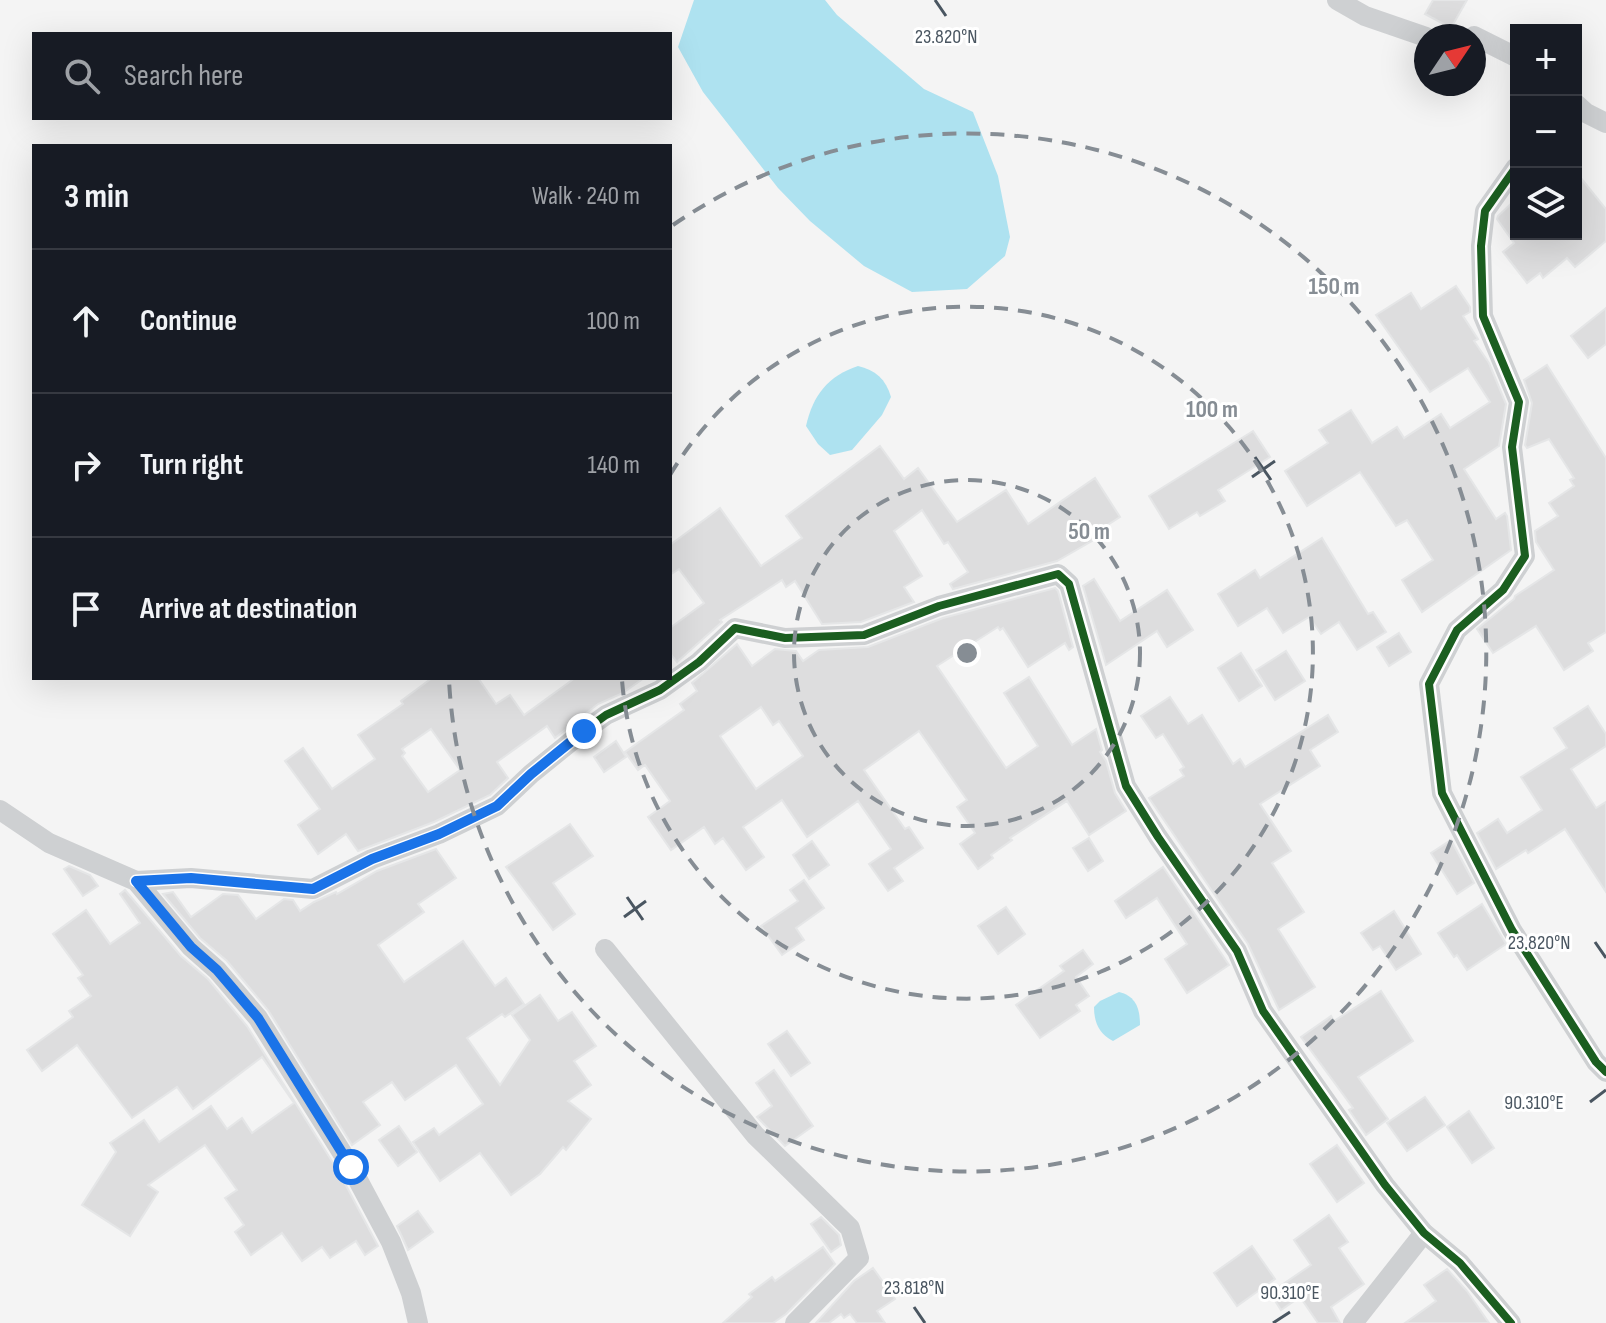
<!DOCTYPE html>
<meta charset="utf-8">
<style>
:root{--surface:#171b24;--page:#20242c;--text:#f1f3f6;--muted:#9ea1a6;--line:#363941}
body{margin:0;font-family:"Sofia Sans Condensed",sans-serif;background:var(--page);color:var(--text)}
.controls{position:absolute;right:24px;top:24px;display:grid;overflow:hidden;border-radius:0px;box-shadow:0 8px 32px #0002}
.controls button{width:72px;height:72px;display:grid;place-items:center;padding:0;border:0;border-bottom:2px solid var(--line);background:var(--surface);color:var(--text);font:40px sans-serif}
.compass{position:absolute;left:1414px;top:24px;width:72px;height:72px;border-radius:50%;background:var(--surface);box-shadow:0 8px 32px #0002;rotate:55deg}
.stop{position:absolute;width:24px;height:24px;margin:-18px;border:6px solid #1a73e8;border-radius:50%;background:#fff}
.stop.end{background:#1a73e8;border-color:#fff;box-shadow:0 2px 8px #0008}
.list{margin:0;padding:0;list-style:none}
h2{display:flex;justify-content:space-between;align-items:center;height:104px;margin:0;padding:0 32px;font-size:34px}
h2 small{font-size:26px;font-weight:400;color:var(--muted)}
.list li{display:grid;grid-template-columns:52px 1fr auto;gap:24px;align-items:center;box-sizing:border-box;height:144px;padding:0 32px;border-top:2px solid var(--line)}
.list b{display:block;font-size:30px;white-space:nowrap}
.list em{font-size:26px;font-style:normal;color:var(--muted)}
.icon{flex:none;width:44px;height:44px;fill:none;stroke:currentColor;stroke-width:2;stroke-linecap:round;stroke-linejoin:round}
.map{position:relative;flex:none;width:1606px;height:1323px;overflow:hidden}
.search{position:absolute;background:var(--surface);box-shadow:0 8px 32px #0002;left:32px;top:32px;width:640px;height:88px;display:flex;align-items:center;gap:20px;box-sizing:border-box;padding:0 28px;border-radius:0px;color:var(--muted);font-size:30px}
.panel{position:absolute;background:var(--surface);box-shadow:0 8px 32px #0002;left:32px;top:144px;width:640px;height:536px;border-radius:0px}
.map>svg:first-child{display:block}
.water{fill:#aee2f0}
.building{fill:#ddddde;stroke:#e5e6e7;stroke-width:2;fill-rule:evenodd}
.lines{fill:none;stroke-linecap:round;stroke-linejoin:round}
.street{stroke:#ced0d2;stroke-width:20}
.cycleway-casing{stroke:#fff;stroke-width:13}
.cycleway{stroke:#1b5e20;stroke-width:8}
.route{stroke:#1a73e8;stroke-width:10}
.ticks{fill:none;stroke:#4a5661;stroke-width:3}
.ring{fill:none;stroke:#868d94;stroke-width:4;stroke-dasharray:14 10}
.ticks-label{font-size:20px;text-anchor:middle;fill:#4a5661;stroke:#fff;stroke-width:6;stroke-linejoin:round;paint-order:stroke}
.centre{fill:#868d94;stroke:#fff;stroke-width:4}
.ring-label{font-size:24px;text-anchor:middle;font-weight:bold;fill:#868d94;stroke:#fff;stroke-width:6;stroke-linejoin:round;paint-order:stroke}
</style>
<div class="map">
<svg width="1606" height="1323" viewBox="0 0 1606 1323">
<rect width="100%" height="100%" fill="#f4f4f4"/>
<g class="water">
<path d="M694 0H825L837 15 924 89 973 112 998 176 1010 237 1005 256 967 289 912 292 864 266 810 221 778 188 703 92 678 47Z"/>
<path d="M858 366C875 370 886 379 891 397L882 415 852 450 830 455 818 444 806 426C813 395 828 376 858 366Z"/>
<path d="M1119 992C1136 996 1140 1009 1140 1025L1113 1041C1099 1034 1094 1022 1094 1007L1100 1001Z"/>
</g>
<g class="building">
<path d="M1433 0H1467L1451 28 1425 14Z"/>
<path d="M1576 172 1606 209V241L1575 267 1567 258 1543 278 1540 273 1527 283 1503 252 1514 243 1497 219 1498 216 1516 199V234H1576Z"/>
<path d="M1456 286 1470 307V312L1463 316 1478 339 1474 341 1489 363 1506 404 1499 446 1464 469 1496 519 1505 513 1507 516 1511 550 1422 612 1402 580 1433 560 1407 520 1396 526 1360 472 1307 506 1285 471 1328 443 1319 430 1351 410 1372 443 1397 427 1404 438 1441 414 1450 428 1490 402 1468 368 1430 392 1376 315 1411 293 1421 309Z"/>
<path d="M1606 308V344L1588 358 1571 336Z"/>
<path d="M1547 365 1606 458V632L1588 643 1593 651 1564 670 1536 626 1493 653 1477 629 1514 599 1515 596 1554 570 1536 542 1535 531 1558 516 1549 503 1574 486 1570 480 1574 478 1549 439 1527 448 1525 445 1532 403 1524 380Z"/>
<path d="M1253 431 1270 457 1218 490 1225 501 1200 516 1197 512 1169 529 1149 496Z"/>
<path d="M880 446 904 479 918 468 957 522 1006 490 1028 524 1095 478 1120 517 1089 537 1092 541 1057 561 953 589 950 584 968 572 948 542 944 544 922 510 894 531 922 576 904 587 914 602 861 622 822 624 795 581 786 587 782 580 720 620 722 622 677 662 670 653V628L704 603 679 569 670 575V545L720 508 761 566 802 538 786 516Z"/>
<path d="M1322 538 1368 614 1373 612 1386 632 1357 650 1339 622 1321 634 1309 617 1283 633 1267 608 1238 626 1218 594 1255 570 1260 578Z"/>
<path d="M1094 579 1120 621 1167 590 1193 630 1167 647 1157 631 1106 665 1083 586Z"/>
<path d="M1055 588 1058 591 1073 647 1069 650 1065 643 1028 667 1003 628 1000 630 998 627 937 666 1006 768 1038 746 1004 693 1029 677 1072 745 1096 729 1102 750 1100 752 1106 761 1115 793 1126 811 1089 835 1067 801 1010 838 1012 840 991 855 993 858 978 869 960 844 975 833 957 807 967 800 919 731 864 770 905 829 909 827 923 848 894 868 903 881 888 891 869 864 891 849 858 801 807 837 782 800 743 827 764 857 746 870 723 838 715 844 704 827 671 850 648 817 670 801 645 765 638 770 625 752 684 710 680 704 697 691 692 683 737 644 752 666 775 649 796 651 803 661 819 650 868 647 943 618ZM761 707 773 725 779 721 803 756 756 789 720 736Z"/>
<path d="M1399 633 1411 652 1389 666 1377 647Z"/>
<path d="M1286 651 1305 681 1275 700 1256 670Z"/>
<path d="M1241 653 1262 686 1239 701 1218 668Z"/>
<path d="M432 678H478L496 704 510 695 524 715 575 678H644L623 693 598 704 555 738 547 726 497 762 508 778 490 795 434 822 358 851 346 834 318 854 298 825 320 809 285 761 303 748 332 789 375 759 358 735 403 704 401 701ZM431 729 460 770 428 792 402 756 405 753 402 749Z"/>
<path d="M1170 697 1188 724 1202 715 1233 764 1240 759 1245 767 1328 715 1338 732 1310 750 1320 766 1260 804 1291 851 1272 863 1304 912 1278 929 1315 987 1279 1010 1248 944 1149 798 1184 776 1180 770 1184 767 1163 734 1156 738 1141 716Z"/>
<path d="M1588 706 1606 734V746L1571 769 1596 808 1606 802V892L1565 829 1528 853 1526 850 1496 869 1477 833 1498 819 1507 833 1542 810 1521 777 1567 748 1554 728Z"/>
<path d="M616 741 626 757 604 772 594 757Z"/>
<path d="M570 824 593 856 553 883 575 914 553 930 506 867Z"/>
<path d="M1089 838 1103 861 1088 871 1073 848Z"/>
<path d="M1451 840 1474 883 1457 894 1431 853Z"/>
<path d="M812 841 829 865 809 879 793 855Z"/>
<path d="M436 849 456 878 418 904 424 912 378 945 404 982 463 941 495 986 506 978 524 1004 505 1017 502 1014 467 1038 500 1085 530 1040 512 1015 540 995 558 1021 572 1012 596 1046 574 1061 591 1085 568 1101 591 1119 566 1150 563 1147 540 1174 511 1195 480 1153 440 1181 413 1142 434 1128 439 1135 483 1104 456 1065 405 1100 392 1082 363 1102 380 1125 352 1145 268 1010 227 961 200 938 163 894 173 892 191 917 223 894 238 895 256 919 284 899 293 900 300 911 314 902 336 892 337 894 377 871Z"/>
<path d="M69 866 90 875 98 886 83 896 64 869Z"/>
<path d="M1163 867 1229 965 1187 993 1165 959 1187 944 1157 898 1126 918 1115 901Z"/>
<path d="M804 880 824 908 796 928 804 940 782 955 761 926 798 901 790 890Z"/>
<path d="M125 890 181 956 208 979 247 1026 340 1174 378 1246 365 1255 356 1241 330 1258 322 1247 302 1261 282 1233 251 1255 235 1232 244 1225 225 1198 237 1190 205 1145 148 1185 158 1192 130 1236 82 1205 116 1152 110 1143 144 1120 159 1142 211 1106 227 1129 242 1118 252 1133 294 1103 262 1057 193 1109 177 1087 132 1118 77 1045 42 1071 27 1050 73 1017 69 1011 91 996 78 978 83 975 53 934 86 910 110 944 140 923 120 894Z"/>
<path d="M1482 904 1506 944 1467 970 1457 955 1454 957 1438 933Z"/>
<path d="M1006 907 1025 934 998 954 978 926Z"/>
<path d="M1394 911 1421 954 1396 970 1380 946 1373 950 1361 933Z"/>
<path d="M1083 950 1093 964 1076 977 1089 996 1076 1005 1080 1011 1040 1038 1016 1005 1064 971 1060 966Z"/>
<path d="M1381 991 1413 1041 1358 1077 1388 1119 1366 1135 1349 1110 1353 1108 1301 1037 1331 1016 1334 1021Z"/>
<path d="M787 1031 810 1063 791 1076 768 1044Z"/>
<path d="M774 1070 813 1126 785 1146 757 1117 772 1106 756 1083Z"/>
<path d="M1425 1097 1445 1125 1407 1151 1387 1123Z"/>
<path d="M1469 1111 1494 1148 1472 1163 1447 1127Z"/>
<path d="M399 1126 417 1152 398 1166 379 1140Z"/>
<path d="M1337 1145 1364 1183 1337 1202 1310 1164Z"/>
<path d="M418 1211 433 1232 408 1250 397 1226Z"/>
<path d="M1329 1215 1348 1242 1339 1248 1364 1284 1331 1307 1340 1323H1318L1300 1297 1281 1310 1270 1293 1311 1265 1294 1240Z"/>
<path d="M821 1217 839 1235 841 1245 831 1252 811 1224Z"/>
<path d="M1252 1246 1275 1279 1237 1306 1214 1273Z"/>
<path d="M823 1247 835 1264 786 1314 773 1323H723L752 1297 749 1294 772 1277 775 1281Z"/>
<path d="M873 1268 895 1299 877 1311 885 1323H857L850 1314 844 1318 841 1314 829 1323H816L854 1281Z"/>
<path d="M1447 1269 1467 1291 1489 1323H1405L1436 1301 1424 1285Z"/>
</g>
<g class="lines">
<g class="street">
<path d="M1337 0 1365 16 1426 37"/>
<path d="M1474 36 1516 57"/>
<path d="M1576 104 1586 113 1606 123"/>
<path d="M1516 167 1485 211 1481 246 1483 316 1519 402 1512 447 1525 556 1503 590 1457 630 1429 684 1442 793 1512 930 1596 1062 1606 1072"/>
<path d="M0 810 49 843 136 881 191 947 217 970 258 1018 351 1167 391 1242 411 1293 418 1323"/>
<path d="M136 881 191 878 313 889 372 859 439 834 497 806 531 774 584 731 606 715 660 690 699 662 735 628 785 638 864 635 939 606 1058 574 1069 584 1126 786 1158 837 1237 951 1263 1011 1385 1185 1424 1233 1460 1263 1511 1323"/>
<path d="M605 949 755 1135 850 1228 859 1258 795 1323"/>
<path d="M1353 1323 1424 1233"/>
</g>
<g class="cycleway-casing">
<g id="cycleway">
<path d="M1516 167 1485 211 1481 246 1483 316 1519 402 1512 447 1525 556 1503 590 1457 630 1429 684 1442 793 1512 930 1596 1062 1606 1072"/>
<path d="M136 881 191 878 313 889 372 859 439 834 497 806 531 774 584 731 606 715 660 690 699 662 735 628 785 638 864 635 939 606 1058 574 1069 584 1126 786 1158 837 1237 951 1263 1011 1385 1185 1424 1233 1460 1263 1511 1323"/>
</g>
</g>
<use href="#cycleway" class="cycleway"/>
</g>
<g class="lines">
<path class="route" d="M351 1167 258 1018 217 970 191 947 136 881 191 878 313 889 372 859 439 834 497 806 531 774 584 731"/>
</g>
<path class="ticks" d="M935 0 946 16M1255 457 1271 480M1252 477 1275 461M627 897 643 920M624 917 646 901M1595 942 1606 958M1590 1102 1606 1090M914 1307 925 1323M1273 1323 1290 1312"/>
<g class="ring">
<circle cx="967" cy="653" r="173"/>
<path d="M670 475A346 346 0 1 1 622 680"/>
<path d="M673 225A519 519 0 1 1 449 680"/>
</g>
<g class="ticks-label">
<text x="946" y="43">23.820°N</text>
<text x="1539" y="949">23.820°N</text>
<text x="1534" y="1109">90.310°E</text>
<text x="914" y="1294">23.818°N</text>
<text x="1290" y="1299">90.310°E</text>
</g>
<circle cx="967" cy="653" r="12" class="centre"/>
<g class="ring-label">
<text x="1334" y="294">150 m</text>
<text x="1212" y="417">100 m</text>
<text x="1089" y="539">50 m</text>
</g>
</svg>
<div class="controls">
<button>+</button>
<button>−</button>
<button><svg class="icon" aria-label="layers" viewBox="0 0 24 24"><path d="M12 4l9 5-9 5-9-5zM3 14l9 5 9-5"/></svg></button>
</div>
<svg class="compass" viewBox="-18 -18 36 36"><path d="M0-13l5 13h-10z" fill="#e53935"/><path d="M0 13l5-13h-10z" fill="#9ea1a6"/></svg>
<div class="stop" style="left:351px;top:1167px"></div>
<div class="stop end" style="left:584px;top:731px"></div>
<div class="search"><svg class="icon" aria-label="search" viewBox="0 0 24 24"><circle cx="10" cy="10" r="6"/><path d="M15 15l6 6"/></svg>Search here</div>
<section class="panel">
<h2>3 min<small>Walk · 240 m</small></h2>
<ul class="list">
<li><svg class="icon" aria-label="ahead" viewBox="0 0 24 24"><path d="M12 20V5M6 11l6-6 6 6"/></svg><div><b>Continue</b></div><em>100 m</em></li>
<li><svg class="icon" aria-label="right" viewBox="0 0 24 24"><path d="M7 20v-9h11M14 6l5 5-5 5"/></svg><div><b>Turn right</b></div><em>140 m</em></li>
<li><svg class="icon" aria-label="arrive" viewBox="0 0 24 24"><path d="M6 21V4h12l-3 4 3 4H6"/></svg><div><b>Arrive at destination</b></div></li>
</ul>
</section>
</div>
